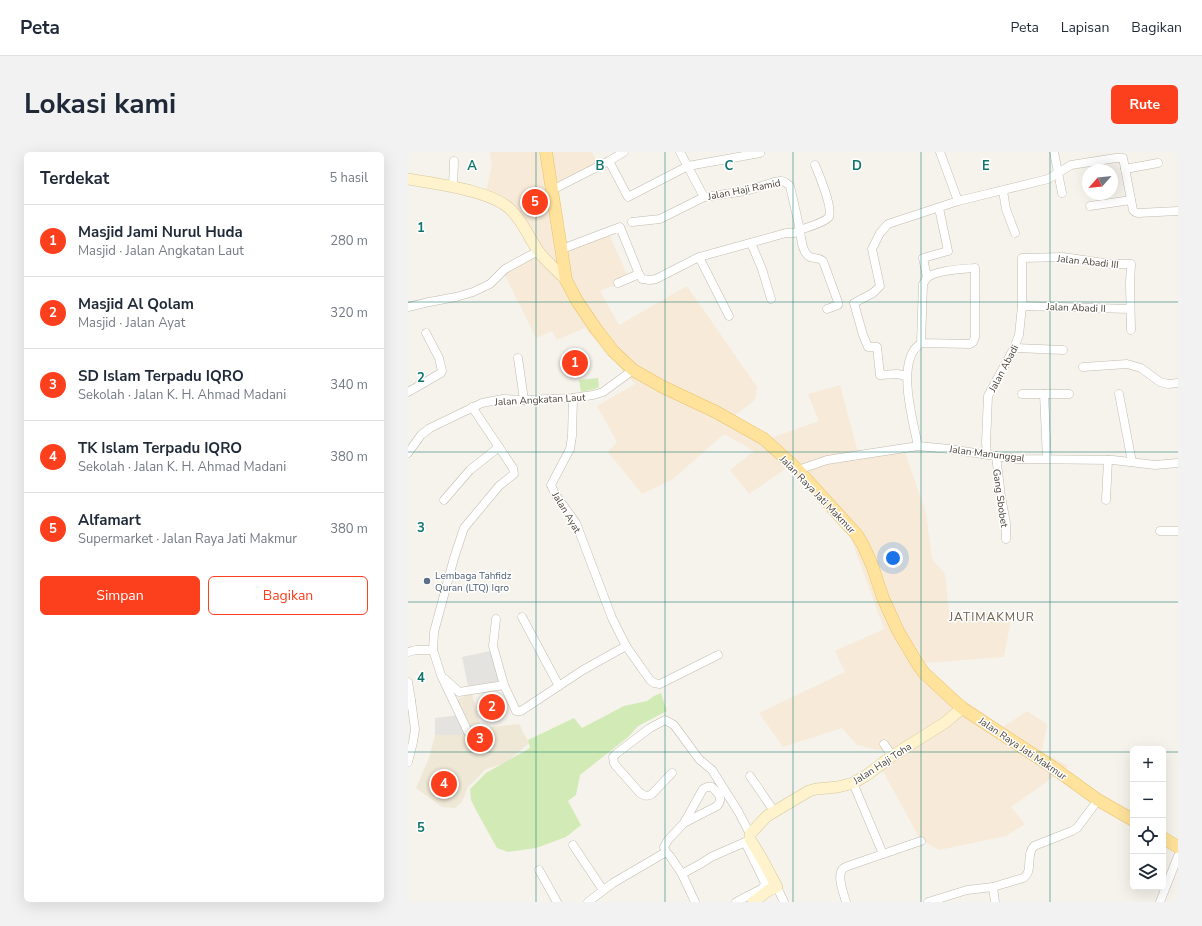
<!DOCTYPE html>
<html lang="id">
<meta charset="utf-8">
<style>
:root{--surface:#fff;--page:#f2f2f3;--text:#1f2937;--muted:#747a83;--line:#e0e1e3;--accent:#fc3f1d}
body{margin:0;font-family:"Nunito Sans",sans-serif;background:var(--page);color:var(--text)}
.controls{position:absolute;right:12px;bottom:12px;display:grid;overflow:hidden;border-radius:6px;box-shadow:0 4px 16px #0002}
.controls button{width:36px;height:36px;display:grid;place-items:center;padding:0;border:0;border-bottom:1px solid var(--line);background:var(--surface);color:var(--text);font:20px sans-serif}
.compass{position:absolute;left:674px;top:12px;width:36px;height:36px;border-radius:50%;background:var(--surface);box-shadow:0 4px 16px #0002;rotate:243deg}
.you{position:absolute;left:485px;top:406px;width:14px;height:14px;margin:-10px;border:3px solid #fff;border-radius:50%;background:#1a73e8;box-shadow:0 0 0 6px #1a73e833}
.badge{display:grid;place-items:center;width:26px;height:26px;border-radius:50%;background:var(--accent);color:#fff;font-size:13px;font-weight:700}
.pin{position:absolute;translate:-50% -50%;border:2px solid #fff;box-shadow:0 1px 4px #0006}
.list{margin:0;padding:0;list-style:none}
h2{display:flex;justify-content:space-between;align-items:center;height:52px;margin:0;padding:0 16px;font-size:17px}
h2 small{font-size:13px;font-weight:400;color:var(--muted)}
.list li{display:grid;grid-template-columns:26px 1fr auto;gap:12px;align-items:center;box-sizing:border-box;height:72px;padding:0 16px;border-top:1px solid var(--line)}
.list b{display:block;font-size:15px;white-space:nowrap}
.list p{margin:0;font-size:13px;white-space:nowrap;color:var(--muted)}
.list em{font-size:13px;font-style:normal;color:var(--muted)}
.actions{display:flex;gap:8px;padding:12px 16px}
.actions a{flex:1;padding:9px 0;border:1px solid var(--accent);border-radius:6px;text-align:center;font-size:14px;color:var(--accent)}
.actions .main{background:var(--accent);color:#fff}
.icon{flex:none;width:22px;height:22px;fill:none;stroke:currentColor;stroke-width:2;stroke-linecap:round;stroke-linejoin:round}
.map{position:relative;flex:none;width:770px;height:750px;overflow:hidden;border-radius:6px}
header{display:flex;align-items:center;gap:24px;box-sizing:border-box;height:56px;padding:0 20px;background:var(--surface);border-bottom:1px solid var(--line)}
header strong{font-size:19px}
nav{display:flex;gap:22px;margin-inline-start:auto;font-size:14px}
.intro{display:flex;align-items:center;justify-content:space-between;box-sizing:border-box;height:96px;padding:0 24px}
h1{margin:0;font-size:28px}
.button{padding:10px 18px;border-radius:6px;background:var(--accent);color:#fff;font-size:14px;font-weight:700}
main{display:flex;gap:24px;padding:0 24px}
aside{flex:1;background:var(--surface);border-radius:6px;box-shadow:0 4px 16px #0002}
.map>svg:first-child{display:block}
.commercial{fill:#f7ead8}
.education{fill:#efe8d6}
.green{fill:#d2eab5}
.parking{fill:#e5e3e0}
.lines{fill:none;stroke-linecap:round;stroke-linejoin:round}
.street-casing{stroke:#c2bbae;stroke-width:9}
.secondary-casing{stroke:#d6c79b;stroke-width:12}
.primary-casing{stroke:#e6c16a;stroke-width:13}
.street{stroke:#fff;stroke-width:8}
.secondary{stroke:#fff3cd;stroke-width:11}
.primary{stroke:#ffe39c;stroke-width:12}
.grid{fill:none;stroke:#0f766e;stroke-width:1;stroke-opacity:0.55}
.service-dot{fill:#5c6f8a;stroke:#fff;stroke-width:1.5}
.labels{text-anchor:middle;stroke-width:3;stroke-linejoin:round;paint-order:stroke}
.street-label{font-size:10px;fill:#4b4439;stroke:#fff}
.service-label{font-size:10px;fill:#4e5e75;stroke:#fff;text-anchor:start}
.quarter-label{font-size:12px;letter-spacing:1px;fill:#6e6250;stroke:#fff}
.grid-label{font-size:13px;text-anchor:middle;font-weight:bold;fill:#0f766e;stroke:#fff;stroke-width:3;stroke-linejoin:round;paint-order:stroke}
</style>
<header>
<strong>Peta</strong>
<nav><a>Peta</a><a>Lapisan</a><a>Bagikan</a></nav>
</header>
<div class="intro"><h1>Lokasi kami</h1><a class="button">Rute</a></div>
<main>
<aside>
<h2>Terdekat<small>5 hasil</small></h2>
<ul class="list">
<li><span class="badge">1</span><div><b>Masjid Jami Nurul Huda</b><p>Masjid · Jalan Angkatan Laut</p></div><em>280 m</em></li>
<li><span class="badge">2</span><div><b>Masjid Al Qolam</b><p>Masjid · Jalan Ayat</p></div><em>320 m</em></li>
<li><span class="badge">3</span><div><b>SD Islam Terpadu IQRO</b><p>Sekolah · Jalan K. H. Ahmad Madani</p></div><em>340 m</em></li>
<li><span class="badge">4</span><div><b>TK Islam Terpadu IQRO</b><p>Sekolah · Jalan K. H. Ahmad Madani</p></div><em>380 m</em></li>
<li><span class="badge">5</span><div><b>Alfamart</b><p>Supermarket · Jalan Raya Jati Makmur</p></div><em>380 m</em></li>
</ul>
<div class="actions"><a class="main">Simpan</a><a>Bagikan</a></div>
</aside>
<div class="map">
<svg width="770" height="750" viewBox="0 0 770 750">
<rect width="100%" height="100%" fill="#f6f3ec"/>
<path class="commercial" d="M82 0H184L192 15 144 39 154 100 201 82 221 127 192 139 211 173 279 134 349 235 347 248 326 264 363 286 411 269 400 242 432 233 451 304 496 298 518 361 524 407 537 422 542 469 575 460 603 467 596 505 515 511 535 533 595 575 619 559 639 572 634 600 661 614 603 655 617 672 598 684 531 698 512 687 471 612 486 602 449 593 434 576 375 595 351 561 437 520 427 499 476 477 442 384 383 313 341 342 322 318 346 299 316 282 265 327 234 342 200 300 209 290 189 254 227 232 177 176 149 188 144 179 128 186 96 121 131 101 103 54 78 40 84 13Z"/>
<path class="education" d="M64 541 73 576 111 572 121 591 98 611 78 617 60 635 54 650 47 656 34 655 8 636 21 606 27 583H57L47 548Z"/>
<g class="green">
<path d="M190 226 191 235 187 237 173 240 171 228Z"/>
<path d="M253 541 259 559 230 574 220 585 172 623 168 643 160 649 173 673 158 685 128 696 100 700 89 696 69 660 63 648 62 637 78 621 122 596 120 588 166 566 174 576 216 554 239 549 246 544Z"/>
</g>
<g class="parking">
<path d="M82 499 93 529 60 534 54 505Z"/>
<path d="M51 563 57 583H27V566Z"/>
</g>
<g class="lines">
<g class="street-casing">
<g id="street">
<path d="M272 0 296 45"/>
<path d="M532 0 550 49"/>
<path d="M646 0 654 41"/>
<path d="M201 9 220 45 280 14 352 1"/>
<path d="M717 17 750 11"/>
<path d="M45 35 46 9"/>
<path d="M144 38 201 9 216 0"/>
<path d="M595 39 598 57 607 81"/>
<path d="M682 54 723 48"/>
<path d="M224 70 252 67 296 45 338 39 366 30 373 29 377 30 382 34 392 78C400 75 416 71 421 65 425 56 411 22 407 13"/>
<path d="M343 91 354 117 363 147"/>
<path d="M154 97 212 75 231 122 234 127 242 128 248 127 291 105 378 81H386L392 78C393 86 394 101 402 105 407 107 410 105 415 109L430 150V153L419 157"/>
<path d="M291 105 321 164"/>
<path d="M519 125 515 106 540 99 531 56"/>
<path d="M210 131 231 122"/>
<path d="M614 154 722 157"/>
<path d="M0 155 21 150 48 145 65 140 82 132 97 117 130 99"/>
<path d="M606 196 655 198"/>
<path d="M110 206 116 248"/>
<path d="M675 215 719 212 733 216 752 230 760 232 770 231"/>
<path d="M499 224 489 222 472 223 469 195H460L455 183 446 151 465 141 472 134 464 97 472 81 480 72 550 49 640 27 663 13 708 6H715L725 58 727 60 730 61 770 59"/>
<path d="M0 240 33 221 34 219 31 206 18 181"/>
<path d="M614 242H661"/>
<path d="M636 242 639 307"/>
<path d="M711 242 724 310"/>
<path d="M165 246 164 284 162 297 143 333 147 342 168 371 204 466 218 494 242 528 246 531 252 532 310 503"/>
<path d="M510 294C505 269 491 220 506 198 508 195 511 193 513 191L515 132C516 131 517 128 518 127 525 118 555 117 567 116V185L565 190 562 192 513 191"/>
<path d="M0 301 13 283 22 276 74 251 95 247 116 248 165 246 185 243 195 240 225 218"/>
<path d="M579 302 578 291 580 244 606 196 611 183 614 154V106L655 105 703 112H723L722 131 723 178"/>
<path d="M588 304 593 344 598 371V387"/>
<path d="M390 318 419 308 510 294 541 297 594 305 609 307 705 308 747 313 770 311"/>
<path d="M36 348 62 318 91 295"/>
<path d="M698 348 700 308"/>
<path d="M752 379H770"/>
<path d="M114 465 151 534"/>
<path d="M88 467 85 494 96 533 108 559H113L175 518 218 494"/>
<path d="M0 500 8 498H25"/>
<path d="M37 527 51 540 96 533"/>
<path d="M0 530 3 548 0 549"/>
<path d="M61 582 33 523 25 498 26 480 46 406 56 376 91 334 106 322 105 316 64 255"/>
<path d="M476 592 484 604"/>
<path d="M0 610 5 590 7 577 3 548"/>
<path d="M264 621 244 642C239 645 237 644 232 641L208 614 206 611 205 605 209 601 242 576 257 568 266 573 291 607 304 618 330 659 342 682"/>
<path d="M342 624 366 659"/>
<path d="M276 671 309 654C316 646 310 641 304 635H299L295 637 276 671 260 688 256 695 258 700 262 704 274 722 287 750"/>
<path d="M165 693 195 738"/>
<path d="M475 702 513 689"/>
<path d="M131 718 149 750"/>
<path d="M274 722 294 711 303 705 342 688"/>
<path d="M369 735 376 750"/>
<path d="M585 735 587 750"/>
<path d="M180 750 205 731 258 700"/>
<path d="M328 750 355 736 357 731 337 690"/>
<path d="M438 750C436 742 430 729 433 720 434 716 437 715 440 714L475 702 445 631"/>
<path d="M520 750 559 738 585 735 615 726C626 720 617 703 626 694L664 679 669 676 690 648"/>
<path d="M752 750 770 704"/>
</g>
</g>
<g class="secondary-casing">
<g id="secondary">
<path d="M0 27C27 32 85 38 104 59 115 70 120 84 129 97 135 107 150 119 158 128"/>
<path d="M345 750 361 738 369 735 354 707 342 687V682L359 664 401 639 408 637 430 635 445 631 459 623 484 604 538 570 554 556"/>
</g>
</g>
<g class="primary-casing">
<g id="primary">
<path d="M138 0 158 128 169 149 188 177 205 199 225 218 255 235 308 260 356 287 390 318 449 383 455 393 464 413 475 446 490 479 509 511 516 521 554 556 643 614 690 648 725 668"/>
<path d="M755 686 770 695"/>
</g>
</g>
<use href="#street" class="street"/>
<use href="#secondary" class="secondary"/>
<use href="#primary" class="primary"/>
</g>
<path class="grid" d="M128 0V750M257 0V750M385 0V750M513 0V750M642 0V750M0 150H770M0 300H770M0 450H770M0 600H725M755 600H770"/>
<circle class="service-dot" cx="19" cy="429" r="4"/>
<g class="labels">
<g class="street-label">
<text transform="translate(336 37) rotate(-11)" y="4">Jalan Haji Ramid</text>
<text transform="translate(680 109) rotate(6)" y="4">Jalan Abadi III</text>
<text transform="translate(668 155) rotate(2)" y="4">Jalan Abadi II</text>
<text transform="translate(595 216) rotate(-62)" y="4">Jalan Abadi</text>
<text transform="translate(132 247) rotate(-3)" y="4">Jalan Angkatan Laut</text>
<text transform="translate(579 301) rotate(7)" y="4">Jalan Manunggal</text>
<text transform="translate(410 342) rotate(46)" y="4">Jalan Raya Jati Makmur</text>
<text transform="translate(593 346) rotate(82)" y="4">Gang Sbobet</text>
<text transform="translate(159 360) rotate(59)" y="4">Jalan Ayat</text>
<text transform="translate(615 596) rotate(34)" y="4">Jalan Raya Jati Makmur</text>
<text transform="translate(474 611) rotate(-33)" y="4">Jalan Haji Toha</text>
</g>
<g class="service-label">
<text x="27" y="427">Lembaga Tahfidz<tspan x="27" dy="12">Quran (LTQ) Iqro</tspan></text>
</g>
<g class="quarter-label">
<text x="584" y="469">JATIMAKMUR</text>
</g>
</g>
<g class="grid-label">
<text x="64" y="18">A</text>
<text x="192" y="18">B</text>
<text x="321" y="18">C</text>
<text x="449" y="18">D</text>
<text x="578" y="18">E</text>
<text x="13" y="80">1</text>
<text x="13" y="230">2</text>
<text x="13" y="380">3</text>
<text x="13" y="530">4</text>
<text x="13" y="680">5</text>
</g>
</svg>
<div class="controls">
<button>+</button>
<button>−</button>
<button><svg class="icon" aria-label="locate" viewBox="0 0 24 24"><circle cx="12" cy="12" r="6"/><path d="M12 2v4M12 18v4M2 12h4M18 12h4"/></svg></button>
<button><svg class="icon" aria-label="layers" viewBox="0 0 24 24"><path d="M12 4l9 5-9 5-9-5zM3 14l9 5 9-5"/></svg></button>
</div>
<svg class="compass" viewBox="-18 -18 36 36"><path d="M0-13l5 13h-10z" fill="#e53935"/><path d="M0 13l5-13h-10z" fill="#747a83"/></svg>
<div class="you"></div>
<div class="pin badge" style="left:167px;top:211px">1</div>
<div class="pin badge" style="left:84px;top:555px">2</div>
<div class="pin badge" style="left:72px;top:587px">3</div>
<div class="pin badge" style="left:36px;top:632px">4</div>
<div class="pin badge" style="left:127px;top:50px">5</div>
</div>
</main>
